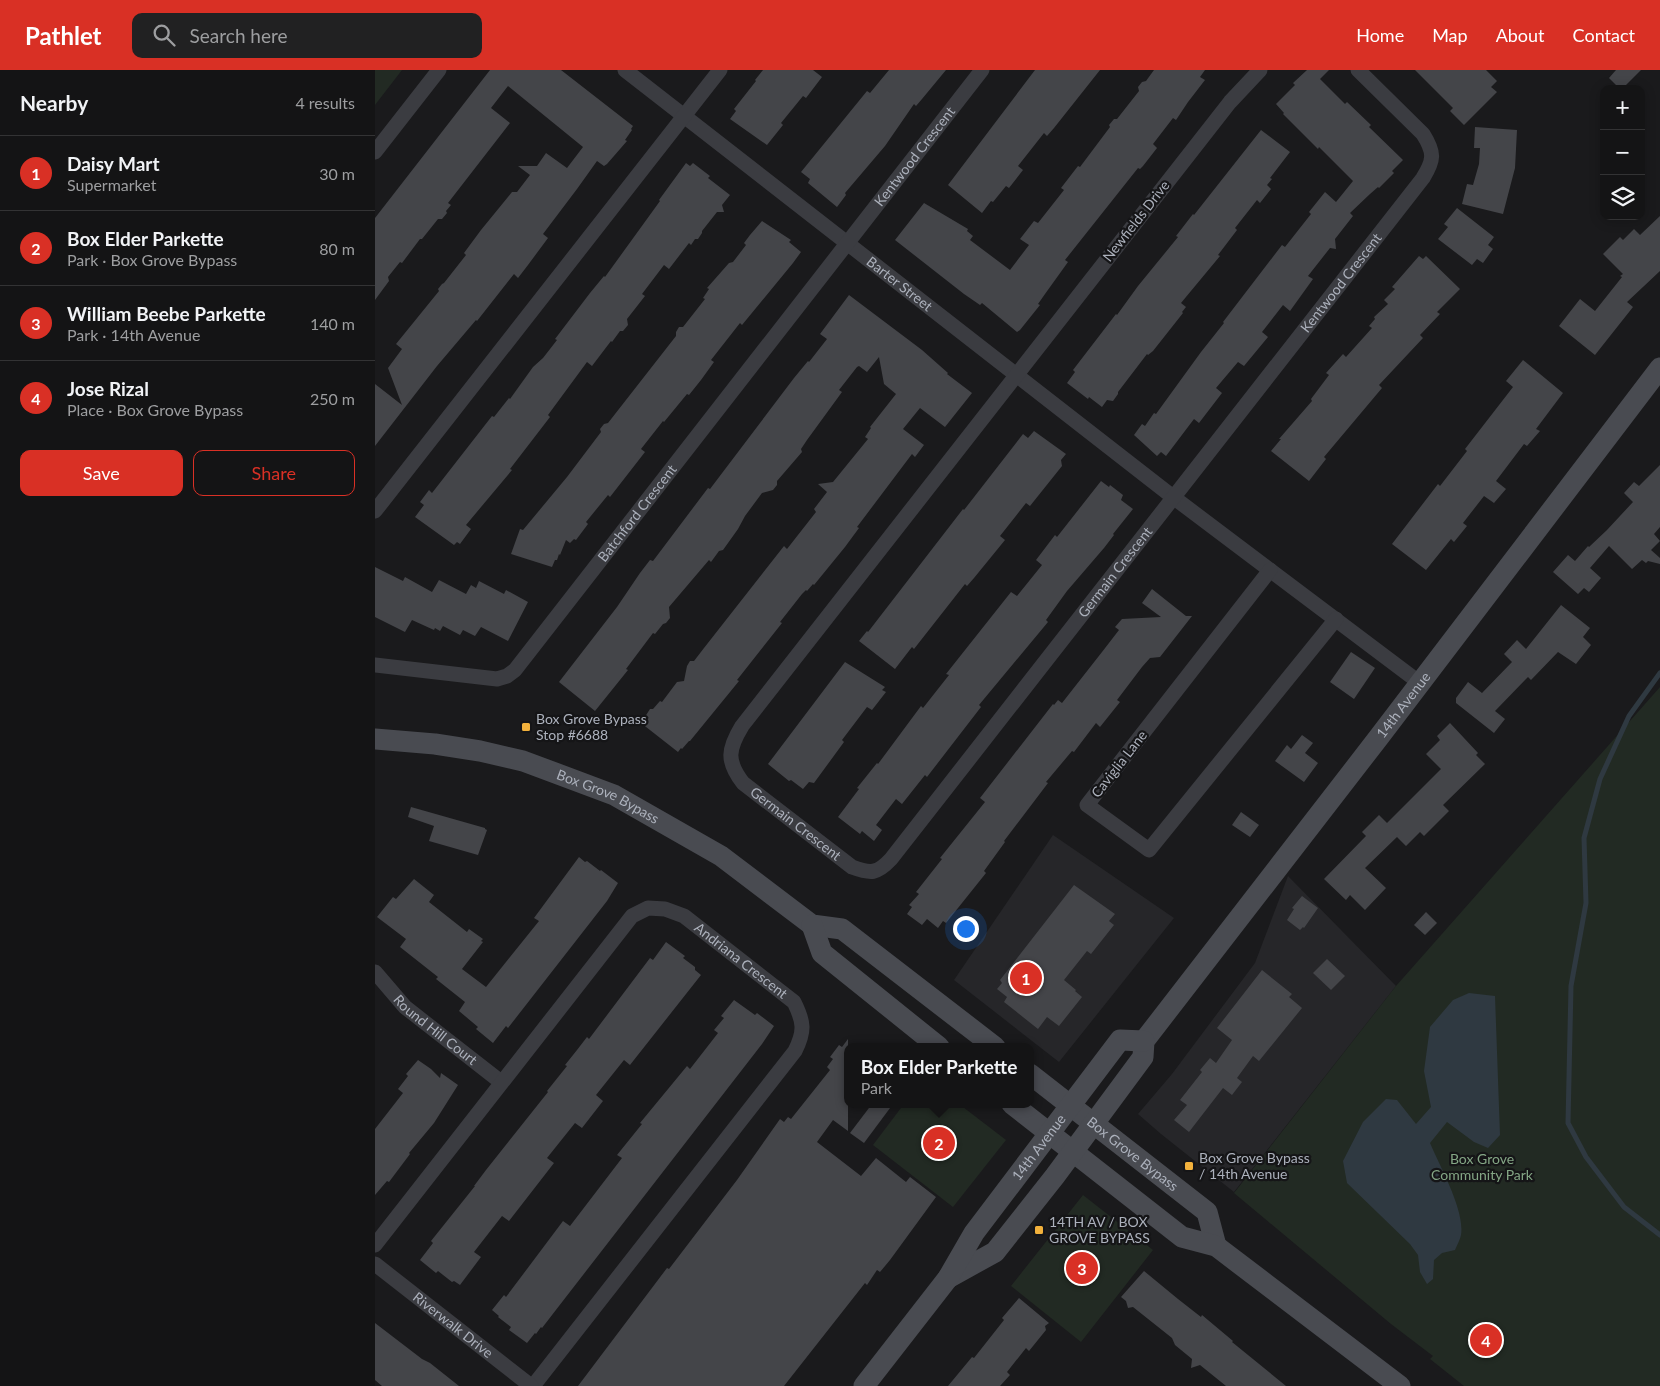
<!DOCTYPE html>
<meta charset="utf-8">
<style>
:root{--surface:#141415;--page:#212122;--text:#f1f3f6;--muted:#9d9ea0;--line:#333334;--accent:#d93025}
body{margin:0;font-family:Lato,sans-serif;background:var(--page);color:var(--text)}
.controls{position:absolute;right:15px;top:15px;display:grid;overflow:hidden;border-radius:10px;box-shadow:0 2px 12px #0003}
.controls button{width:45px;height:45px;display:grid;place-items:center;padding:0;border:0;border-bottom:1px solid var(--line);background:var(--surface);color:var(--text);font:25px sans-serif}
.you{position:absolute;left:590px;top:858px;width:18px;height:18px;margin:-12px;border:4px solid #fff;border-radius:50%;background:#1a73e8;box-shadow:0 0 0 8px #1a73e833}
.badge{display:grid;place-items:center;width:32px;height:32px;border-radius:50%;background:var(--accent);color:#fff;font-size:16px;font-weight:700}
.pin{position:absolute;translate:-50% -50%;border:2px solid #fff;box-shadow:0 1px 5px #0006}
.popup{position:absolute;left:469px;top:973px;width:190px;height:65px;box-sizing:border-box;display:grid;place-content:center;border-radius:10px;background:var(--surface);filter:drop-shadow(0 1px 4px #0005);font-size:16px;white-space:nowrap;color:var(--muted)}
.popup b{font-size:19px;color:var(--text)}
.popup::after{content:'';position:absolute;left:50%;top:100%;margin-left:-10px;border:10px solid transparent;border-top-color:var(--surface)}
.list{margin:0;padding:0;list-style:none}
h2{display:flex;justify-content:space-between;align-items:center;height:65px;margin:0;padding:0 20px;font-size:21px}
h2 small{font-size:16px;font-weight:400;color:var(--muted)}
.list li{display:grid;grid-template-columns:32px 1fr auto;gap:15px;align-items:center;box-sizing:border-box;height:75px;padding:0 20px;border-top:1px solid var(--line)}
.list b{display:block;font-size:19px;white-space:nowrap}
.list p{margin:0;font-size:16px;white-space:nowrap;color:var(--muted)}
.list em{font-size:16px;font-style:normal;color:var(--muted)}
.actions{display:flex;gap:10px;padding:15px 20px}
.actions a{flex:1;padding:11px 0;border:1px solid var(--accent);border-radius:10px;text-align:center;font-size:18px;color:var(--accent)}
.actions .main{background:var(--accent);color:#fff}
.icon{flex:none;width:28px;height:28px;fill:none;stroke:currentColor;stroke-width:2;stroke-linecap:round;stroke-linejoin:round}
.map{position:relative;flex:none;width:1285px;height:1316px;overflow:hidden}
header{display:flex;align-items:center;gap:30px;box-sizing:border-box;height:70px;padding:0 25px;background:var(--accent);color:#fff}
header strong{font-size:24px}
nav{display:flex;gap:28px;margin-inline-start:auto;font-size:18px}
.search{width:350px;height:45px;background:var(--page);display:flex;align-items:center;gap:12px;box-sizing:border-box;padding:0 18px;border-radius:10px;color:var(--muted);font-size:19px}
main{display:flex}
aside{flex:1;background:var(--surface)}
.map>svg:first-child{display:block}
.built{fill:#262629}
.green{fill:#222a23}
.water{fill:#2f3941}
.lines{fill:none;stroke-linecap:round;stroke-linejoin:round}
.stream{stroke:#2f3941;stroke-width:5}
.building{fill:#444549}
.street{stroke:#3b3c41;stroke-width:15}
.secondary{stroke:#494b51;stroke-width:21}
.poi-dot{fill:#f2b13c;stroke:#151517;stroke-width:2}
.labels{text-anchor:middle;stroke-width:4.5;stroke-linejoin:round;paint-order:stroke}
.street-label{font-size:14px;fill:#acb1bc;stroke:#151517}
.poi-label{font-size:14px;fill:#acb1bc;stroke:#151517;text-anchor:start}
.park-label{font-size:14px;fill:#84a685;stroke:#151517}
</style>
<header>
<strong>Pathlet</strong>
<div class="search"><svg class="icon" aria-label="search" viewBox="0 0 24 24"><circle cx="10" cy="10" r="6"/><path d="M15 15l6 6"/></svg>Search here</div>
<nav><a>Home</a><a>Map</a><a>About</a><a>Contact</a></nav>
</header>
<main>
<aside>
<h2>Nearby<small>4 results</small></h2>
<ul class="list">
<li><span class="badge">1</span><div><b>Daisy Mart</b><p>Supermarket</p></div><em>30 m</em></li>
<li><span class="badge">2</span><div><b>Box Elder Parkette</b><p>Park · Box Grove Bypass</p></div><em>80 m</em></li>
<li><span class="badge">3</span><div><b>William Beebe Parkette</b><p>Park · 14th Avenue</p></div><em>140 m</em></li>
<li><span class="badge">4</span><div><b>Jose Rizal</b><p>Place · Box Grove Bypass</p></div><em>250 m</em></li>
</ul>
<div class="actions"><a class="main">Save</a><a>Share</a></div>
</aside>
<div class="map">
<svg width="1285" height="1316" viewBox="0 0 1285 1316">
<rect width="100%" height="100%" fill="#1a1a1c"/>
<g class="built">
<path d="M678 765 799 848 684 992 579 910Z"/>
<path d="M913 806 1021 916 859 1122 786 1064 763 1044 797 1004 880 893Z"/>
</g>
<g class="green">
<path d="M0 0H27L0 35Z"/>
<path d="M1285 617V1316H1089L1055 1289 1058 1286 1016 1254 859 1123 1021 916Z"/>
<path d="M529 1034H584L631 1070 578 1137 498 1075Z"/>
<path d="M708 1125 778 1180 706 1272 636 1216Z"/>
</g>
<path class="water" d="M1094 923 1120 926 1125 1065 1113 1078 1099 1072 1072 1052 1055 1073C1065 1097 1090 1140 1086 1165 1085 1170 1082 1175 1080 1180L1067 1183 1059 1190 1058 1209 1052 1214 1045 1202 1043 1185 1035 1174 972 1113 968 1091 988 1052 1011 1029 1022 1030 1041 1054 1056 1037 1049 1001 1055 957 1078 930Z"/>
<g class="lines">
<path class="stream" d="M1285 603 1254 646 1225 709 1209 768 1211 833 1196 916 1193 1053 1211 1087 1249 1137 1285 1165"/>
</g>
<g class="building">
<path d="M115 0H186L258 56 256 59 257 60 250 70 252 71 232 94 229 96 222 91 202 119 168 164 173 168 153 195 143 208 139 204 102 251 101 250 62 296 0 376V314L27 335 13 298 27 279 21 274 64 221 63 219 67 214 69 213 91 185 89 183 106 160 137 122H142L155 105 143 96H162L171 83 192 98 208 77 133 16 116 38 135 53 73 133 76 135 71 141 72 143 67 149H63L47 169H45L27 193 25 192 13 207 14 211 0 230V148Z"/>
<path d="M388 0H438L447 7 431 28 428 26 406 53 408 55 392 75 355 49 361 41 359 39 381 11 380 10Z"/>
<path d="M514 0H571L547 29 541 36 539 34 510 76 470 123 471 125 462 137 433 113 435 109 426 102 492 21 495 23Z"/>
<path d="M660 0H725L679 58 672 66 669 63 643 96 648 100 634 118 631 116 618 132 616 131 607 143 573 115Z"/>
<path d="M779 0H830L825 7 830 10 813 32 801 50 798 48 778 74 782 78 768 96 765 99 763 98 690 190 693 192 670 224 663 234 665 235 645 260 642 262 607 233 605 235 589 224 520 170 549 133 593 159 592 161 598 166 595 170 635 200 654 175 645 169 659 151 663 153 689 120 686 118 703 96 705 97 735 57 734 55 739 49H742L764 21 763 17 767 12 771 11Z"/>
<path d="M932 0H954L945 9 970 34 972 32 996 55 994 57 1028 90 1017 101 1019 103 1004 118 1003 117 995 124 975 143 978 146 960 169 961 179 955 178 933 206 938 209 915 241 908 235 887 262 893 267 869 296 863 292 841 318 847 323 824 353 819 349 791 386 786 382 782 386 759 365 767 354 770 356 779 343 781 344 826 282 849 253 848 252 907 175 910 177 936 144 934 142 950 122 961 132 978 111 944 77 943 79 908 44 909 43 901 34 920 15 918 13Z"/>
<path d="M1040 0H1111L1122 11 1116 17 1122 22 1089 55 1075 41 1078 38Z"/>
<path d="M1241 0H1266L1247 19H1245L1234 8Z"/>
<path d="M1100 57 1142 60 1140 98 1128 144 1087 134 1092 114 1098 115 1104 94 1105 78H1099Z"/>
<path d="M886 60 915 82 895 108 897 109 892 115 896 119 885 133 882 130 860 158 862 160 843 185 845 186 806 233 811 237 807 242 808 243 778 281 773 285 772 284 743 322V324L738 331 732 330 727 337 714 327 713 329 692 313 700 302 698 300 741 244 742 245 763 216 803 167 801 166 818 144 819 145Z"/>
<path d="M311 93 315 96 318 93 335 106 333 108 355 125 347 135 349 142H342L327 161V163L323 169H320L316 175 314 173 294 199 289 195 267 224 270 226 252 249 253 255 248 261H245L237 272 236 271 217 296 212 292 173 345 175 347 135 399 137 400 91 455 96 459 85 474 82 472 79 475 40 447 49 435 45 432 54 420 57 423 117 346 119 347 134 328 135 329 158 297 168 288 182 270 180 269 215 223 229 206 230 207 285 131 284 130Z"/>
<path d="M1082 138 1119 167 1113 175 1118 179 1108 193 1102 189 1097 195 1063 169 1073 157 1069 154Z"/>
<path d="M1285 146V201L1252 232 1258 237 1220 285 1184 256 1205 229 1220 241 1247 207 1245 206 1248 204 1228 184 1245 167 1248 170 1259 159 1265 165Z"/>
<path d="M387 151 416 170 414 172 426 182 418 193 367 255 365 253 336 290 339 292 326 310 314 325 312 324 289 352 288 351 266 379 270 382 235 427 233 425 211 452 213 454 201 470 199 469 195 473 191 470 185 485 184 484 182 490H180L177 497 136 484 145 459 148 460 192 407 226 362 225 359 229 354 233 353 301 266V262L304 257H308L330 229 328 228 334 219 332 218 354 193 358 192 371 175 369 173 375 165Z"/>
<path d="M1044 186 1048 189 1051 186 1085 219 1062 242 1065 244 1045 265 1048 268 1004 315 1007 318 949 387 951 389 934 411 896 381 906 369H904L937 331 936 329 954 305 951 303 968 284 971 287 997 258 994 256 1000 249 999 247 1013 234 1009 230 1020 219 1017 217Z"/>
<path d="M474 225 547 280 573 303 572 304 597 323 570 357 545 338 528 359 549 375 540 387 537 384 482 457 484 458 470 477 439 515 438 514 432 521 431 520 427 524 405 552 407 553 362 610 364 611 315 671H314L307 679 306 678 303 682 266 653 275 639H278L285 631 287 632 302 612 309 611 312 596 315 591H319L329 578 409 476 412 479 441 442 439 439 452 422 443 414 458 412 493 369 490 367 496 358 495 357 521 324 509 314 504 287 492 302 484 296 482 297 464 320 467 322 432 370 426 379 427 382 402 411V415L398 420 387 423 370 446 363 459 348 480 344 481 336 492 334 490 294 537 295 548 291 553 288 554 280 564 278 563 251 599 253 600 220 641 184 612 242 537 265 503 275 490 278 491 333 418 335 419 419 308 433 291 434 292 452 269 445 264Z"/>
<path d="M1148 290 1188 323 1161 359 1165 361 1152 376 1149 374 1121 411 1131 419 1119 433 1109 426 1088 453 1092 456 1079 472 1076 469 1051 500 1017 474 1063 414 1065 416 1092 381 1090 379 1138 317 1131 311Z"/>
<path d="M659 361 691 384 686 390 687 396 655 436 651 433 625 466 630 470 599 508 592 516 590 514 539 579 537 577 520 599 484 571 492 561 493 562 588 439 589 440 648 364 653 368Z"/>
<path d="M1285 395V457L1279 464 1285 471 1276 480 1285 488V494L1273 491 1271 493 1267 490 1257 499 1234 476 1215 498 1226 508 1214 522 1209 518 1203 524 1178 502 1193 485 1200 491 1213 476 1214 477 1232 460 1258 432 1249 423 1259 412 1264 416Z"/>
<path d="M726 411 734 417 735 415 748 425 746 430 758 439 738 464 739 465 729 478 692 521 671 550 673 552 604 635 606 637 552 707 550 705 527 734 521 729 501 755 507 760 499 771 487 761 485 764 463 747 484 719 482 718 502 693 503 694 546 636 548 638 574 605 571 604 636 522 642 526 667 495 661 490 680 465 682 467Z"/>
<path d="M0 497 28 511 30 507 57 522 64 510 91 524 96 515 101 518 104 511 129 524 131 520 153 532 133 571 106 557 100 566 88 560 85 565 68 556 65 561 60 558 59 560 37 550 30 562 0 547Z"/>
<path d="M777 519 811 546H817L785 587 775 588 767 597 742 630 745 632 725 657 721 653 699 682 697 681 671 712 673 713 629 771 630 772 609 801 611 803 571 853 568 851 563 858 552 849 547 855 532 844 537 837 534 835 544 824 541 822 567 789 565 788 610 732 605 728 678 634 679 635 683 630 687 633 727 582 744 560 740 557 747 549 786 547 767 533Z"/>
<path d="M1186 535 1215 558 1208 567 1216 575 1201 594 1183 582 1156 610 1153 607 1120 641 1130 649 1119 663 1081 633V628L1093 612 1107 623 1137 592 1129 584 1142 570 1151 579Z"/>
<path d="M976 582 1000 598 979 629 955 612Z"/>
<path d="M470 592 510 617 507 620 511 622 497 640 492 637 467 670 469 672 439 713 434 712 428 719 416 710 414 711 393 694Z"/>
<path d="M1075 653 1103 683 1101 685 1110 694 1068 735 1074 741 1049 766 1045 762 1031 776 1022 767 990 798 1011 818 990 840 975 825 971 830 949 809 991 766 987 762 1004 745 1012 753 1066 699 1051 684 1065 670 1062 666Z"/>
<path d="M927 665 938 673 930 683 943 693 929 712 900 691 912 675 916 679Z"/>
<path d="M36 737 110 758V759L112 760 103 785 54 771 59 756 33 747Z"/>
<path d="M866 742 884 755 875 767 857 755Z"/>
<path d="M204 787 210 792 212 791 225 801 226 800 243 813 232 831 133 958 131 956 118 973 101 959 103 957 84 941 90 932 61 909 63 907 25 877 31 869 2 847 18 827 21 829 39 809 59 825 54 832 92 862 94 859 108 869 106 871 108 872 87 899 111 917 164 851 159 848Z"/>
<path d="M699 815 740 844 734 851 739 855 716 884 712 881 689 910 701 920 700 921 707 927 684 956 672 947 663 959 629 932 632 927 622 919 627 913 625 910Z"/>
<path d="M927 826 943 838 929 858 928 857 925 860 912 850 919 839 917 838Z"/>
<path d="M1051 842 1062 853 1050 865 1039 855Z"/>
<path d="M291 872 310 886 308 888 320 897V900L326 905 255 995 249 990 221 1025 228 1031 207 1058 200 1053 172 1088 179 1093 134 1151 127 1146 99 1182 106 1187 85 1215 79 1211 77 1212 63 1201 61 1203 45 1190 58 1173 56 1171 100 1116H99L111 1100 173 1022 172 1021 192 996 190 995 202 980 212 967 214 969 275 888 278 890Z"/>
<path d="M952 889 970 906 956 920 938 903Z"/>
<path d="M887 900 917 924 914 927 927 938 884 991 878 986 862 1008 867 1012 857 1025 848 1018 814 1062 799 1050 812 1035 805 1030 827 1002 825 1000 835 988 841 993 857 970 842 958Z"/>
<path d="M359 930 380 945 382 943 399 956 387 974 184 1236 167 1258 166 1257 161 1264 160 1263 152 1273 134 1260 136 1257 123 1247 124 1246 117 1240 129 1225 131 1227 188 1151 195 1156 247 1088 242 1085 267 1054 265 1053 312 996 315 999 343 963 339 960 349 948 346 946Z"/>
<path d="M473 969V1061L458 1050 442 1072 486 1106 501 1088 531 1112 535 1107 561 1127 515 1190 505 1202 502 1200 492 1215 490 1213 409 1316H203L292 1198 294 1199 362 1110 405 1049 409 1052 413 1047 416 1049 455 1000 452 997 458 989 455 987 464 975 467 977Z"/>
<path d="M43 990 56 999 65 1008 66 1003 83 1015 59 1053 34 1083 35 1084 14 1112 12 1111 0 1125V1059L28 1023 23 1019 33 1006 31 1004Z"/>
<path d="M497 1034H518L489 1073 475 1063Z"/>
<path d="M769 1201 803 1229 826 1247 827 1245 858 1271 857 1272 911 1316H851L825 1295 816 1298 817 1289 800 1275 797 1268 758 1237 753 1238 751 1231 746 1227Z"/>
<path d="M644 1228 674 1253 670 1256 671 1260 654 1281 651 1278 632 1302 635 1305 625 1316H573L597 1287 599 1288 629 1250 627 1248Z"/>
<path d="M0 1253 47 1289 55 1293 84 1316H7L0 1310Z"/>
</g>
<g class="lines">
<g class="street">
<path id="s1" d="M250 0 798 427 1045 613"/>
<path id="s2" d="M885 0 855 32 367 656C353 679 351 691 368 713L477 797C496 804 502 804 516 789L1048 108C1059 90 1060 83 1048 64L983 0"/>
<path d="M0 82 64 0"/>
<path d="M0 441 345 0"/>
<path d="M895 500 712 735 774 780 961 549"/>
<path id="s3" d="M0 595 122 609 132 606 140 600 607 0"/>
<path id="s4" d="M0 902 30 937 126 1012"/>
<path id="s5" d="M0 1175 257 846 273 838 290 839 309 846 419 932C429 952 430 961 420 981L158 1316"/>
<path id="s6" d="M0 1194 156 1316"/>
</g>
<g class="secondary">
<path id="s7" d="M0 669 60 674 105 681 148 691 239 725 346 786 437 855 467 859 620 977"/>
<path d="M437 855 447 883 564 977"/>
<path id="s8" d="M655 1004 832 1142 841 1176"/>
<path d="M637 1034 807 1167 841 1176 1025 1316"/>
<path id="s9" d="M573 1208 620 1182 680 1106 768 987 769 971 1004 667 1285 298"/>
<path id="s10" d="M489 1316 573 1208 599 1163 745 970 769 971"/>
</g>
</g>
<g class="poi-dot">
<rect x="146" y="652" width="10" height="10" rx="2.5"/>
<rect x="809" y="1091" width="10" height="10" rx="2.5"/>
<rect x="659" y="1155" width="10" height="10" rx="2.5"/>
</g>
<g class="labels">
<g class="street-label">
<text dy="5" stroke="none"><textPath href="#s3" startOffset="794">Kentwood Crescent</textPath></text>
<text transform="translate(761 151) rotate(-52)" y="5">Newfields Drive</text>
<text dy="5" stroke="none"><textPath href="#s2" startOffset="1811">Kentwood Crescent</textPath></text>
<text dy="5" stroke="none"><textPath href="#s1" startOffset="348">Barter Street</textPath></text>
<text dy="5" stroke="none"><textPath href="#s3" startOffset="342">Batchford Crescent</textPath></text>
<text dy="5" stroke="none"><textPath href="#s2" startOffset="1444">Germain Crescent</textPath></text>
<text dy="5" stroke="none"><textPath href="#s9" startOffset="739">14th Avenue</textPath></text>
<text transform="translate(744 694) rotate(-52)" y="5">Caviglia Lane</text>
<text dy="5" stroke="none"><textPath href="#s7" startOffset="242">Box Grove Bypass</textPath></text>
<text dy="5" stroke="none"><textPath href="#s2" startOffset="965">Germain Crescent</textPath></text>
<text dy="5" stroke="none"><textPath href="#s5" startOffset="545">Andriana Crescent</textPath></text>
<text dy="5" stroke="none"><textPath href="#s4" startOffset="84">Round Hill Court</textPath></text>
<text dy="5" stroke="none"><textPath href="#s10" startOffset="296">14th Avenue</textPath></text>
<text dy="5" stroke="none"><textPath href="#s8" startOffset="130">Box Grove Bypass</textPath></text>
<text dy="5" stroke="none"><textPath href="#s6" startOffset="99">Riverwalk Drive</textPath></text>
</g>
<g class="poi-label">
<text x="161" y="654">Box Grove Bypass<tspan x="161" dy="16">Stop #6688</tspan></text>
<text x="824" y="1093">Box Grove Bypass<tspan x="824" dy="16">/ 14th Avenue</tspan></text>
<text x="674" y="1157">14TH AV / BOX<tspan x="674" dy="16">GROVE BYPASS</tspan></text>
</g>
<g class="park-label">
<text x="1107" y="1094">Box Grove<tspan x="1107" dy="16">Community Park</tspan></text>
</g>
</g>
</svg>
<div class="controls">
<button>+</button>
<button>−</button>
<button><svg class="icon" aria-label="layers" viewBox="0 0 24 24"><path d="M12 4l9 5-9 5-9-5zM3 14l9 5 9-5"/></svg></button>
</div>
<div class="you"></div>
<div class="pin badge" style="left:651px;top:908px">1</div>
<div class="pin badge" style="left:564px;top:1073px">2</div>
<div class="popup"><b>Box Elder Parkette</b>Park</div>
<div class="pin badge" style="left:707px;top:1198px">3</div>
<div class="pin badge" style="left:1111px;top:1270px">4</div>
</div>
</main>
